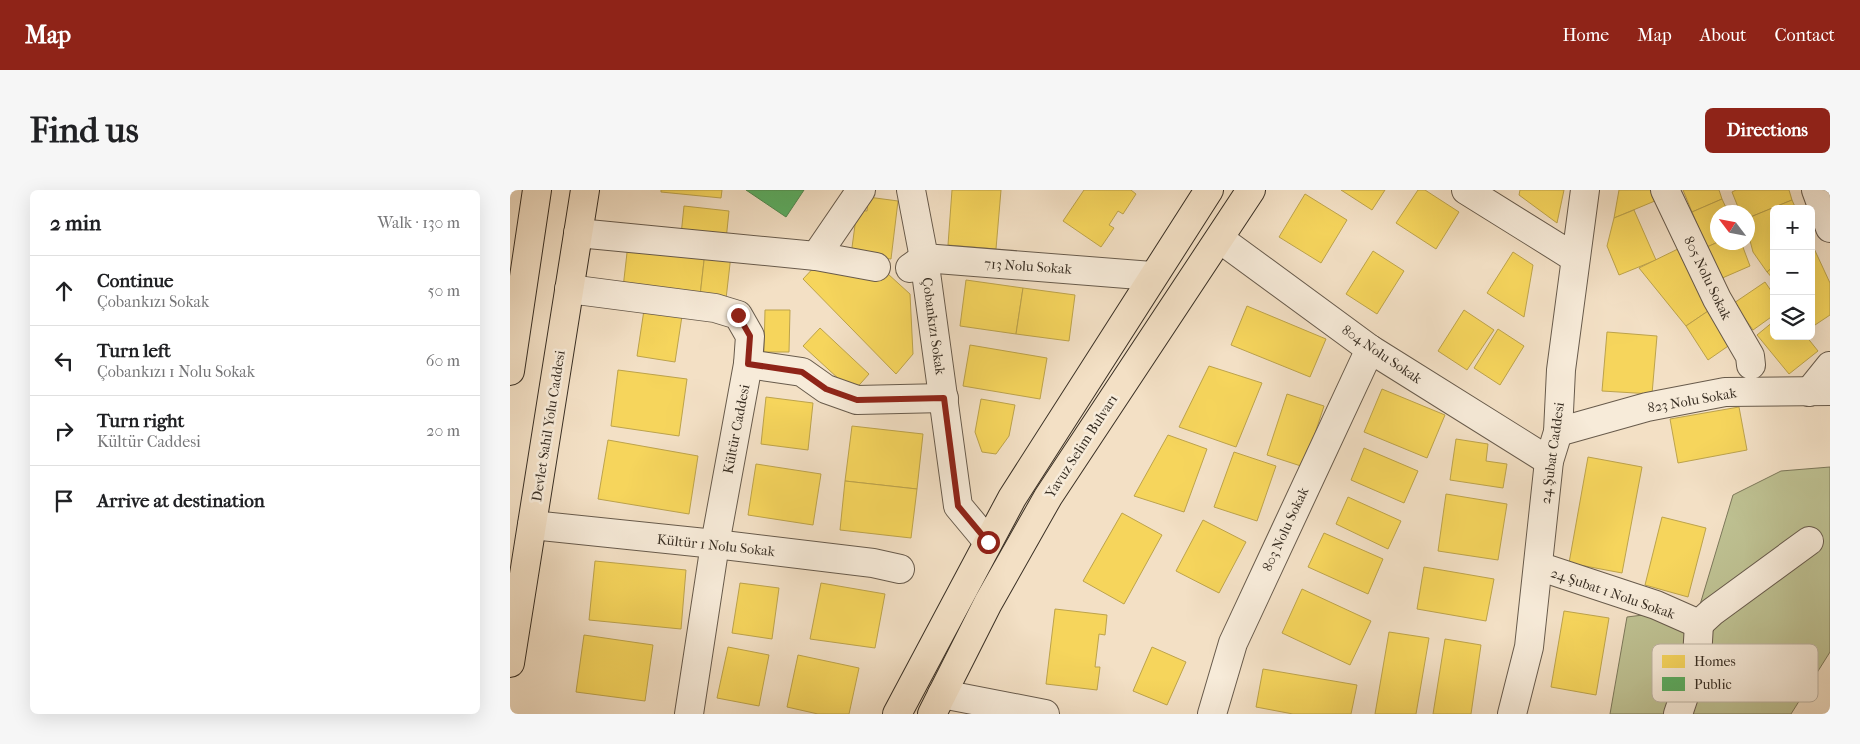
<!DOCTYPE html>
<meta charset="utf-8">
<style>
:root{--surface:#fff;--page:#f6f6f6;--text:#202124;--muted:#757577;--line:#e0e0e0;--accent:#8f2418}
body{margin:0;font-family:"IM FELL French Canon",serif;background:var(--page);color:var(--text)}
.controls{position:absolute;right:15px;top:15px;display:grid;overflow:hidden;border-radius:8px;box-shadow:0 5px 20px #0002}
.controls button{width:45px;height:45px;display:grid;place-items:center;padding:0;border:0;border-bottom:1px solid var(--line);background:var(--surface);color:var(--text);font:25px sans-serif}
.compass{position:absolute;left:1200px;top:15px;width:45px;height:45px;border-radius:50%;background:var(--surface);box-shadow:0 5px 20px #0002;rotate:302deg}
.stop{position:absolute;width:15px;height:15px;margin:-11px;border:4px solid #8f2418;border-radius:50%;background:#fff}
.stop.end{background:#8f2418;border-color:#fff;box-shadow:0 1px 5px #0008}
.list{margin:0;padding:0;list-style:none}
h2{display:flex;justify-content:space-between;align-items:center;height:65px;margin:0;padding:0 20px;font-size:21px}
h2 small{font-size:16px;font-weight:400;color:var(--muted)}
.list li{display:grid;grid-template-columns:32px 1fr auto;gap:15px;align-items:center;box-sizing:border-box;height:70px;padding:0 20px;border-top:1px solid var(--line)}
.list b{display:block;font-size:19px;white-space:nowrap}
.list p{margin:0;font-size:16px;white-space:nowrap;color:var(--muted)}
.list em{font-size:16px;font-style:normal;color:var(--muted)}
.icon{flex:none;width:28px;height:28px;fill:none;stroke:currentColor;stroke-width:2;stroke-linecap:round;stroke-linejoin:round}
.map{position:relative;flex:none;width:1320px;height:524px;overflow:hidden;border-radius:8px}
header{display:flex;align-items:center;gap:30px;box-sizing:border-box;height:70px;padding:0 25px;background:var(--accent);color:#fff}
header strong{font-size:24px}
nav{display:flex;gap:28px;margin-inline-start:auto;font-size:18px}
.intro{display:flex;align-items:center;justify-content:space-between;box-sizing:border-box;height:120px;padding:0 30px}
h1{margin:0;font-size:35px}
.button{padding:12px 22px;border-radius:8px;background:var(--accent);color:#fff;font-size:18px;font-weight:700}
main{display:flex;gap:30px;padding:0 30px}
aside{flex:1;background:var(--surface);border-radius:8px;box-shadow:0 5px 20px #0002}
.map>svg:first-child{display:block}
.green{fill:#bec192;stroke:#7c785b}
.homes{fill:#f6d55c;stroke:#bda34b}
.public{fill:#5aae61;stroke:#50884f}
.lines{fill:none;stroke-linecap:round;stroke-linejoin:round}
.minor-casing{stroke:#685b4c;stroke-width:30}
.major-casing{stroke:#392f24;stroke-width:30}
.minor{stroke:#f7ebd9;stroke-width:28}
.major{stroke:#f3e0c5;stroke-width:28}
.route{stroke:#8f2418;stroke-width:6}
.labels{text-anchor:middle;stroke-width:5;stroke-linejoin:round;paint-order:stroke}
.street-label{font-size:14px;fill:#392f24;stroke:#f7ebd9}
.key{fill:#f7ebd9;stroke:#beb3a3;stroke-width:1}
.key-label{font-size:14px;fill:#392f24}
</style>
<header>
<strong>Map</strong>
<nav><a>Home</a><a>Map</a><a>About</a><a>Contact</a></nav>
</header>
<div class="intro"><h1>Find us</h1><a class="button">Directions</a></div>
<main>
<aside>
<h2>2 min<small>Walk · 130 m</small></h2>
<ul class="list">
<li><svg class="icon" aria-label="ahead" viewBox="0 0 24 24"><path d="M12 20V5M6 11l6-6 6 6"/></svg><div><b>Continue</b><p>Çobankızı Sokak</p></div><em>50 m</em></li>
<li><svg class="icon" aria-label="left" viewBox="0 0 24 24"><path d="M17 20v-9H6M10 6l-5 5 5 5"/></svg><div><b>Turn left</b><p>Çobankızı 1 Nolu Sokak</p></div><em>60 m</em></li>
<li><svg class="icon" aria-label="right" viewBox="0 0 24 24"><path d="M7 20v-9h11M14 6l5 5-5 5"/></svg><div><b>Turn right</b><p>Kültür Caddesi</p></div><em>20 m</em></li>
<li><svg class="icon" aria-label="arrive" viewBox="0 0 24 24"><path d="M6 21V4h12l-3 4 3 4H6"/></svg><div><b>Arrive at destination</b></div></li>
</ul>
</aside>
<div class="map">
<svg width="1320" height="524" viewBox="0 0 1320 524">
<rect width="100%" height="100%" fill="#f3e0c5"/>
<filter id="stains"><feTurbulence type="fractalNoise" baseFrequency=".004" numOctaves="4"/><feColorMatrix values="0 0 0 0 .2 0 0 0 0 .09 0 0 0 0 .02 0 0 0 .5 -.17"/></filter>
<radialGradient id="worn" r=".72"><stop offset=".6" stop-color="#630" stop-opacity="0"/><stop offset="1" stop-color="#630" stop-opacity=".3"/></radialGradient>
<path class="green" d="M1320 277V462L1281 524H1100L1117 427 1189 418 1223 305 1271 281Z"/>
<g class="homes">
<path d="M151 0H212L211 8 151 2Z"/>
<path d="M442 0H491L486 59 438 55Z"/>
<path d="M574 0H621L626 4 613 24 608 21 599 35 604 38 591 57 553 31Z"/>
<path d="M831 0H875L862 20Z"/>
<path d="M908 0H915L949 22 926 59 886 33Z"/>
<path d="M1010 0H1054L1047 33 1009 5Z"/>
<path d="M1109 0H1149L1152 8 1104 28Z"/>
<path d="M1173 0H1209L1212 9 1182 22Z"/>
<path d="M1226 0H1279L1282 10 1238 28V22H1230L1222 2Z"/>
<path d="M795 4 837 30 811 73 769 47Z"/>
<path d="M358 7 388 11 381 69 341 65 347 20 357 21Z"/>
<path d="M1212 9 1218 22H1208V52L1197 57 1182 22Z"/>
<path d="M1282 10 1286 19H1264V76L1257 82 1243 62 1238 43V28Z"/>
<path d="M174 16 219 21 216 50 171 45Z"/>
<path d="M1124 20 1146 70 1109 85 1097 56 1104 28Z"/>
<path d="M1208 52H1231L1240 76 1210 89 1197 57Z"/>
<path d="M1301 52 1320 93V125L1302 137Z"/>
<path d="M118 54 195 62 190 106 113 98Z"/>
<path d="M1174 56 1201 119 1176 136 1129 78Z"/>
<path d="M863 61 894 81 867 124 836 104Z"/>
<path d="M195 62 221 65 216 109 190 106Z"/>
<path d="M1003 62 1023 75 1014 127 977 103Z"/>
<path d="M309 72 378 84 400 104 403 164 386 184 293 89Z"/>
<path d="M1264 76V90L1257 82Z"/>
<path d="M456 90 513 98 506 144 450 136Z"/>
<path d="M1255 92 1264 105V125L1243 140 1224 113Z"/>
<path d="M513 98 565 105 559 151 506 144Z"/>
<path d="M737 116 816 149 800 187 721 155Z"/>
<path d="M1201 119 1224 152 1198 170 1176 136Z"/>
<path d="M134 120 172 126 165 172 127 166Z"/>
<path d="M255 120H280L279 162H254Z"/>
<path d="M954 120 984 140 957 180 928 161Z"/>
<path d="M1264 131V146H1296L1308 161 1279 184 1247 145Z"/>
<path d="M310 138 359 184 343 202 293 156Z"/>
<path d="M988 139 1014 156 990 195 964 178Z"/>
<path d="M1097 142 1147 146 1142 204 1092 201Z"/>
<path d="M460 155 537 168 530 209 453 196Z"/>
<path d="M699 176 752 193 726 257 669 237Z"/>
<path d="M108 180 177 189 169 246 101 236Z"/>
<path d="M872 199 935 225 917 268 854 242Z"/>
<path d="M777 204 814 216 794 277 757 265Z"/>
<path d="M256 207 303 213 298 260 251 254Z"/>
<path d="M471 209 505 215 499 246 486 264 472 262 465 242Z"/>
<path d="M1229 217 1237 260 1168 273 1160 229Z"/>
<path d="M342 236 413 244 407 299 335 291Z"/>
<path d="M658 245 697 259 674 322 624 306Z"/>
<path d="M946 249 978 254 976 271 997 274 993 298 940 290Z"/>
<path d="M98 250 188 266 179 324 88 309Z"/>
<path d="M854 258 908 281 894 313 841 290Z"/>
<path d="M724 262 766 276 747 331 704 317Z"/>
<path d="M1078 267 1132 277 1112 383 1059 373Z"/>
<path d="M246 274 311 284 303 335 238 325Z"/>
<path d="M335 291 407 299 401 348 330 340Z"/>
<path d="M936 304 997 314 988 370 928 361Z"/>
<path d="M838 307 891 331 878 359 826 334Z"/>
<path d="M612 323 652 345 614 414 573 391Z"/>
<path d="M1152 327 1196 338 1178 407 1135 395Z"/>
<path d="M693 330 736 352 709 403 666 381Z"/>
<path d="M814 343 873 369 858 404 798 377Z"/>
<path d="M85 371 176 380 171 439 79 430Z"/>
<path d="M914 377 984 389 976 431 907 419Z"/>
<path d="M230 393 269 398 262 449 222 443Z"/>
<path d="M311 393 375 404 365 458 300 449Z"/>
<path d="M792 399 861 431 840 475 772 443Z"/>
<path d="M545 419 597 425 595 445 589 444 585 477H590L587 500 536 494Z"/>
<path d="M1054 421 1099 428 1086 505 1041 497Z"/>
<path d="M879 442 919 448 906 524H865Z"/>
<path d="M74 445 143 455 135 511 66 502Z"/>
<path d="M935 449 971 455 961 524H923Z"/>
<path d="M218 457 259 465 249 516 207 508Z"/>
<path d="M642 457 676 472 657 515 623 501Z"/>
<path d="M288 465 349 478 339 524H308L277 517Z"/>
<path d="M753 479 847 495 841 524H783L746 517Z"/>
</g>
<path class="public" d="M236 0H294L276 27Z"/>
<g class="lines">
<g class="minor-casing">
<g id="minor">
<path d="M401 0 414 68 448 316 478 352"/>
<path d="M956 0 1065 68"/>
<path d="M1155 0 1207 109 1240 166 1241 175"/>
<path d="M1306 0 1320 38"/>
<path d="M68 43 306 66 351 0"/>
<path d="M710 49 860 159 1039 271"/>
<path d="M306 66 366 77"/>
<path d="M400 78 414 68 642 86"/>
<path d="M59 99 205 118 228 125 240 146 238 174 205 354 179 524"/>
<path d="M238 174 292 182 316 199 347 210 434 208"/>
<path d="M1299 202 1320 176"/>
<path d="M1048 242 1137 217 1215 202 1320 201"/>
<path d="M22 335 205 354 363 373 390 379"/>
<path d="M1028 376 1146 415 1189 434 1202 422 1299 351"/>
<path d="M432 504 535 524"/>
<path d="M702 524 723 453 860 159"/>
<path d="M1002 524 1019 457 1039 271 1048 242 1051 180 1075 0"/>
<path d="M1168 524 1187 468 1189 434"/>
</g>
</g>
<g class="major-casing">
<g id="major">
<path d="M0 181 27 0"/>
<path d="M0 473 75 0"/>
<path d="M387 524 502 308 699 0"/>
<path d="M422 524 478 413 538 307 741 0"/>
</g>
</g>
<use href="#minor" class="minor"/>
<use href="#major" class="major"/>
</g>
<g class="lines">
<path class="route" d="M228 125 240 146 238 174 292 182 316 199 347 210 434 208 448 316 478 352"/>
</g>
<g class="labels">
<g class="street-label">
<text transform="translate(518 76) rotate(4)" y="5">713 Nolu Sokak</text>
<text transform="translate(1198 88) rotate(64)" y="5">805 Nolu Sokak</text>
<text transform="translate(424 136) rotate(82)" y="5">Çobankızı Sokak</text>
<text transform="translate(872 164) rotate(34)" y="5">804 Nolu Sokak</text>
<text transform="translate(1182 210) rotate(-10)" y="5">823 Nolu Sokak</text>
<text transform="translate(38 236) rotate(-81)" y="5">Devlet Sahil Yolu Caddesi</text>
<text transform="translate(226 239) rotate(-79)" y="5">Kültür Caddesi</text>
<text transform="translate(571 256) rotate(-57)" y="5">Yavuz Selim Bulvarı</text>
<text transform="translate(1042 263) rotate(-82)" y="5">24 Şubat Caddesi</text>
<text transform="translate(775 339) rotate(-65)" y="5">803 Nolu Sokak</text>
<text transform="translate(206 355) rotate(6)" y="5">Kültür 1 Nolu Sokak</text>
<text transform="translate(1103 403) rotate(19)" y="5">24 Şubat 1 Nolu Sokak</text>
</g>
</g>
<rect x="1142" y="454" width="166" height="58" rx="8" class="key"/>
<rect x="1152" y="465" width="23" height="13" fill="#f6d55c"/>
<rect x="1152" y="487" width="23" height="14" fill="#5aae61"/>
<g class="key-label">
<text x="1184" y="476">Homes</text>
<text x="1184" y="499">Public</text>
</g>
<rect width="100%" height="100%" filter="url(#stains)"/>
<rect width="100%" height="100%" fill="url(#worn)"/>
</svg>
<div class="controls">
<button>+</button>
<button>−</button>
<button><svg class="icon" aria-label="layers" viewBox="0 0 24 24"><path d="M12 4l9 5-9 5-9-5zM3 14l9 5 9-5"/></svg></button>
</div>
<svg class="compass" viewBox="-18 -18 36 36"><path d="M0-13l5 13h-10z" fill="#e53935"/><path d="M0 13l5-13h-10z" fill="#757577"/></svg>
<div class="stop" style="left:478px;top:352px"></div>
<div class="stop end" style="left:228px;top:125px"></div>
</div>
</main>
